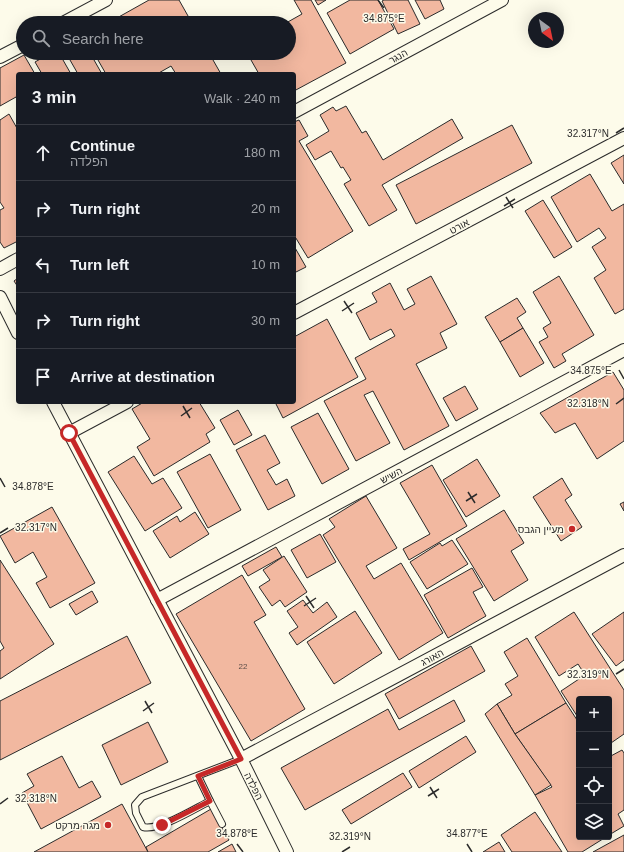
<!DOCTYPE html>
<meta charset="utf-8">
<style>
:root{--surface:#171b24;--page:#242831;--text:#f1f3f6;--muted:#9ea1a6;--line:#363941}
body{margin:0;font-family:Arial,"Noto Sans Hebrew",sans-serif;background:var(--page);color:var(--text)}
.controls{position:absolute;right:12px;bottom:12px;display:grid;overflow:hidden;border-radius:4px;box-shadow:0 4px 16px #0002}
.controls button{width:36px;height:36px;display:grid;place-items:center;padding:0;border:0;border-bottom:1px solid var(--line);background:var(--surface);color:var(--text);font:20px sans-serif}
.compass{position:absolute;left:528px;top:12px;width:36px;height:36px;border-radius:50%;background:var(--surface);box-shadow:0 4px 16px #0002;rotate:147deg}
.stop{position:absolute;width:12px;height:12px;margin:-9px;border:3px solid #c62828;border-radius:50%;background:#fff}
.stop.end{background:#c62828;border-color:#fff;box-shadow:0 1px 4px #0008}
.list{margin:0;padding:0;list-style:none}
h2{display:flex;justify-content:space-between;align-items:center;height:52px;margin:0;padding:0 16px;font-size:17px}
h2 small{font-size:13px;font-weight:400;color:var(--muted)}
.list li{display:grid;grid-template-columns:26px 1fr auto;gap:12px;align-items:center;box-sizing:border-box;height:56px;padding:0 16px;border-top:1px solid var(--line)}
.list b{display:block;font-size:15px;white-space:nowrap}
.list p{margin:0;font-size:13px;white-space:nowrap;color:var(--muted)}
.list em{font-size:13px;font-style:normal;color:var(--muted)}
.icon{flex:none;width:22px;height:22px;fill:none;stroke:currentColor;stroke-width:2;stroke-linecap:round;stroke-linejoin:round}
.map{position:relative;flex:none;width:624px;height:852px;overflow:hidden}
.search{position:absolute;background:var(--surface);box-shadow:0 4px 16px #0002;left:16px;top:16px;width:280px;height:44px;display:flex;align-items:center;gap:10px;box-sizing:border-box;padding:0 14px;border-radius:22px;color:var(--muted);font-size:15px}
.panel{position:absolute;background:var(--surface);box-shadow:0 4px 16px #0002;left:16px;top:72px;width:280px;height:332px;border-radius:4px}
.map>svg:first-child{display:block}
.building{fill:#f2b8a0;stroke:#2b2b2b}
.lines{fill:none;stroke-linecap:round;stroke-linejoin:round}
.service-casing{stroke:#2b2b2b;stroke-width:8}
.minor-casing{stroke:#2b2b2b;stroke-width:14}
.service{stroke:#fdfbea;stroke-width:6}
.minor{stroke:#fdfbea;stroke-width:12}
.route{stroke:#c62828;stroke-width:5}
.ticks{fill:none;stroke:#2b2b2b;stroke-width:1.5}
.poi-dot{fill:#c62828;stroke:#fdfbea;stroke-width:1.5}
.labels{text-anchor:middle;stroke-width:3;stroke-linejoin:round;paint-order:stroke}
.number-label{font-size:8px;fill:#5d4e48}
.street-label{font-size:10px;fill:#2b2b2b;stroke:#fdfbea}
.poi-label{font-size:10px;fill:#2b2b2b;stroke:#fdfbea;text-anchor:end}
.ticks-label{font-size:10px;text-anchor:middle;fill:#2b2b2b;stroke:#fdfbea;stroke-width:3;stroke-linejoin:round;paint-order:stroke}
</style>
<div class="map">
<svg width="624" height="852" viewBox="0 0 624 852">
<rect width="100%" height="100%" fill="#fdfbea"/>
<g class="building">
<path d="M149 0H179L192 23H108Z"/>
<path d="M294 0H311L346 63 294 91V74H259L247 53H289V23H286L302 14Z"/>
<path d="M315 0H326L318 5Z"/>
<path d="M350 0H378L394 29 350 54 327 13Z"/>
<path d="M384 0H408L420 24 398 34 382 1Z"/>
<path d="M415 0H440L444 9 425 19Z"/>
<path d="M51 53H59L71 74H42L35 62Z"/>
<path d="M66 53H90L102 74H78Z"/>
<path d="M94 53H209L221 74H176L171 66 157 74H106Z"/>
<path d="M24 55 35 74H18V102L16 97 0 106V68Z"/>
<path d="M346 106 362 133 366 131 383 160 452 119 463 138 382 185 397 210 369 226 344 184 351 180 343 167 341 168 331 151 315 160 306 145 329 131 320 115 333 107 336 111Z"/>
<path d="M9 114 18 130V241L4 248 0 242V210L4 208 0 202V120Z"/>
<path d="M299 120 308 136 299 141 353 231 308 258 294 235V122Z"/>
<path d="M512 125 532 163 416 224 396 185Z"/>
<path d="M624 155V184L611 163Z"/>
<path d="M590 174 612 211 624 204V309L615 314 594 278 606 270 592 247 606 238 599 228 577 242 551 197Z"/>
<path d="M543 200 572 247 554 258 525 211Z"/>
<path d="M294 246 306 267 294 273Z"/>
<path d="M431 276 457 324 440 333 447 348 416 364 449 426 404 450 373 391 364 395 390 443 356 461 324 401 366 379 355 358 395 336 391 329 370 340 356 313 377 302 372 293 390 283 404 310 415 304 407 289Z"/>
<path d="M559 276 594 335 562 354 566 361 554 368 539 342 548 337 543 328 551 323 533 292Z"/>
<path d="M18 278V287L14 281Z"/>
<path d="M517 298 526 312 517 318 523 328 500 342 485 317Z"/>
<path d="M327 319 358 377 283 418 275 402H294V337Z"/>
<path d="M523 328 544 363 520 377 500 342Z"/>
<path d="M613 372 624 390V441L597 459 575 423 555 433 540 413Z"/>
<path d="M465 386 478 409 456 421 443 398Z"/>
<path d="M144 402H199L215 428 206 434 210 442 154 476 137 447 150 439 132 409Z"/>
<path d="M238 410 252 435 234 445 220 420Z"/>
<path d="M318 413 349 469 322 484 291 427Z"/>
<path d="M265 435 280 463 267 470 276 485 287 479 295 496 268 510 236 450Z"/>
<path d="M210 454 241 510 208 528 177 472Z"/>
<path d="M134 456 152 484 163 478 182 508 145 531 108 472Z"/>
<path d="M477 459 500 496 466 517 443 480Z"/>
<path d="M432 465 467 526 409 560 403 549 430 534 400 483Z"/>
<path d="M562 478 572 495 565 500 582 527 561 541 533 497Z"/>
<path d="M366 496 397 548 366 566 374 579 401 563 443 633 399 660 323 535 335 527 329 519Z"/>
<path d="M624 502V511L620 504Z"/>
<path d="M52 507 95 583 50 608 36 583 47 577 33 552 15 563 0 536Z"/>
<path d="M504 510 524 543 511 551 528 580 494 601 456 539Z"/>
<path d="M195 512 209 534 170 558 153 531 177 516 180 522Z"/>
<path d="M320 534 336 562 307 578 291 550Z"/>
<path d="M452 540 468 564 427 589 410 562 440 543 442 546Z"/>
<path d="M276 547 282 557 248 576 242 566Z"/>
<path d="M284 556 307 592 285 607 280 600 272 606 259 587 270 580 263 570Z"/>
<path d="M0 560 54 644 0 679V651L4 648 0 641Z"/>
<path d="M472 568 483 587 473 592 486 616 448 638 424 595Z"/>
<path d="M242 575 266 615 254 622 305 709 251 741 176 614Z"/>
<path d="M92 591 98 602 76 615 69 604Z"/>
<path d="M303 600 313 613 327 602 337 617 297 645 289 633 298 627 287 611Z"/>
<path d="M355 611 382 653 334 684 307 642Z"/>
<path d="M574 612 624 690V734L611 743 609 741V699H579V719L561 691 585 675 578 664 559 676 535 637Z"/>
<path d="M624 612V660L616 666 592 634Z"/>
<path d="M127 636 151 683 0 760V701Z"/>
<path d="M527 638 566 703 515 734 497 704 512 695 505 684 518 676 504 652Z"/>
<path d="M471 646 485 671 399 719 385 694Z"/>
<path d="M454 700 465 721 305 810 281 768 388 709 399 730Z"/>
<path d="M566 703 579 723V837H606L582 852H568L535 795 552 787 515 734Z"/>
<path d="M497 704 515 734 551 785 535 795 485 714Z"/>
<path d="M148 722 168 762 121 785 102 745Z"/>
<path d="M466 736 476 752 419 788 409 771Z"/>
<path d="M622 750 624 753V810L618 814 624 826 609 835V757Z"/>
<path d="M62 756 79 788 92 781 101 797 41 829 22 793 34 786 27 774Z"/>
<path d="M403 773 412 787 351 824 342 810Z"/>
<path d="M122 804 148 852H34Z"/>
<path d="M211 809 229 840 208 852H148L146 847Z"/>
<path d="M535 812 562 852H512L501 835Z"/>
<path d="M624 835V852H593Z"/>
<path d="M499 842 505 852H483Z"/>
<path d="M232 844 236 852H218Z"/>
</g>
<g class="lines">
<g class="service-casing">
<g id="service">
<path d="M198 776 210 801"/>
<path d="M222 824 210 801C194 809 159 831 143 827L136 813 135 805 142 797 241 759"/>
</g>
</g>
<g class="minor-casing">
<g id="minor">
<path d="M63 23 106 0"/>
<path d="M0 57 23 45"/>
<path d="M294 112 502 0"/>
<path d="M0 269 18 259"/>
<path d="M0 297 18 333"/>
<path d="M294 313 624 138"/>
<path d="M53 402 241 759 287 852"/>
<path d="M69 433 127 402"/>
<path d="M157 600 624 350"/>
<path d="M241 759 624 555"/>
</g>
</g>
<use href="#service" class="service"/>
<use href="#minor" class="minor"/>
</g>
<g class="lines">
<path class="route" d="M69 433 241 759 198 776 210 801 162 825"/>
</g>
<path class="ticks" d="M378 0 384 8M616 133 624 128M506 197 513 208M504 206 515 199M344 301 352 313M342 311 354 303M619 370 624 379M616 404 624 398M183 406 190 418M181 416 192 408M0 478 5 487M468 492 475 503M466 501 477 494M0 533 8 528M306 596 314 608M304 606 316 598M616 674 624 669M145 701 152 713M143 711 154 703M430 787 437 798M428 796 439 789M0 804 8 798M237 844 243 852M467 844 472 852M342 852 350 847"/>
<g class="poi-dot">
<circle cx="572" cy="529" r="4"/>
<circle cx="108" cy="825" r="4"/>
</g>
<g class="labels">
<g class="number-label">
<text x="243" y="669">22</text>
</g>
<g class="street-label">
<text transform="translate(398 56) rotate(-28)" y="4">הנגר</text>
<text transform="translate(459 226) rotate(-28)" y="4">אורט</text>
<text transform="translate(391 475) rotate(-28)" y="4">השיש</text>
<text transform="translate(432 657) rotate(-28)" y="4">האורג</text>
<text transform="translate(254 786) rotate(63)" y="4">הפלדה</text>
</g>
<g class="poi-label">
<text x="564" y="533">מעיין הגבס</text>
<text x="100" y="829">מגה מרקט</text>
</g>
</g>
<g class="ticks-label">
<text x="384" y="22">34.875°E</text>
<text x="588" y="137">32.317°N</text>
<text x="591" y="374">34.875°E</text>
<text x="588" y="407">32.318°N</text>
<text x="33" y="490">34.878°E</text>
<text x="36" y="531">32.317°N</text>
<text x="588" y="678">32.319°N</text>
<text x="36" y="802">32.318°N</text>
<text x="237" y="837">34.878°E</text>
<text x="467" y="837">34.877°E</text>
<text x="350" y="840">32.319°N</text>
</g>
</svg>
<div class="controls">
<button>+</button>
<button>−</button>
<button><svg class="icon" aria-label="locate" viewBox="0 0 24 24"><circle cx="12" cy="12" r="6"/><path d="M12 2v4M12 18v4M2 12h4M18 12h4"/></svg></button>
<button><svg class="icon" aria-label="layers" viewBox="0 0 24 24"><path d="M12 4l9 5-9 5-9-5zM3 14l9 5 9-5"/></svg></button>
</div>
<svg class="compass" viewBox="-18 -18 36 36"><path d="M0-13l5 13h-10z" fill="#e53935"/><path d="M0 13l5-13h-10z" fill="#9ea1a6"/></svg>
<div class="stop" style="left:69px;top:433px"></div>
<div class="stop end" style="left:162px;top:825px"></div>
<div class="search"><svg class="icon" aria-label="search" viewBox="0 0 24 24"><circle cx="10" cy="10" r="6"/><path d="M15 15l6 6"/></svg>Search here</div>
<section class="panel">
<h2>3 min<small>Walk · 240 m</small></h2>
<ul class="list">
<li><svg class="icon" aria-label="ahead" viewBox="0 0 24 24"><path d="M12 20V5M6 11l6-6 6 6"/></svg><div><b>Continue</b><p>הפלדה</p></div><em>180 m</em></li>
<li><svg class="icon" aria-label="right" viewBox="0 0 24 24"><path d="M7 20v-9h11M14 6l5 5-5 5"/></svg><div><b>Turn right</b></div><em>20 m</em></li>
<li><svg class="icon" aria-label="left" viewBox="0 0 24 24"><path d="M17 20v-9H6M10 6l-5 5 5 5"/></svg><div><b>Turn left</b></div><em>10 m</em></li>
<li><svg class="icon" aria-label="right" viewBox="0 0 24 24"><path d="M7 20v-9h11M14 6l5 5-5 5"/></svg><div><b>Turn right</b></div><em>30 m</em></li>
<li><svg class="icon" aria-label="arrive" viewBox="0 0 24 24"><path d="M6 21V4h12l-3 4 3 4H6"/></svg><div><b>Arrive at destination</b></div></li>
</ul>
</section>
</div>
